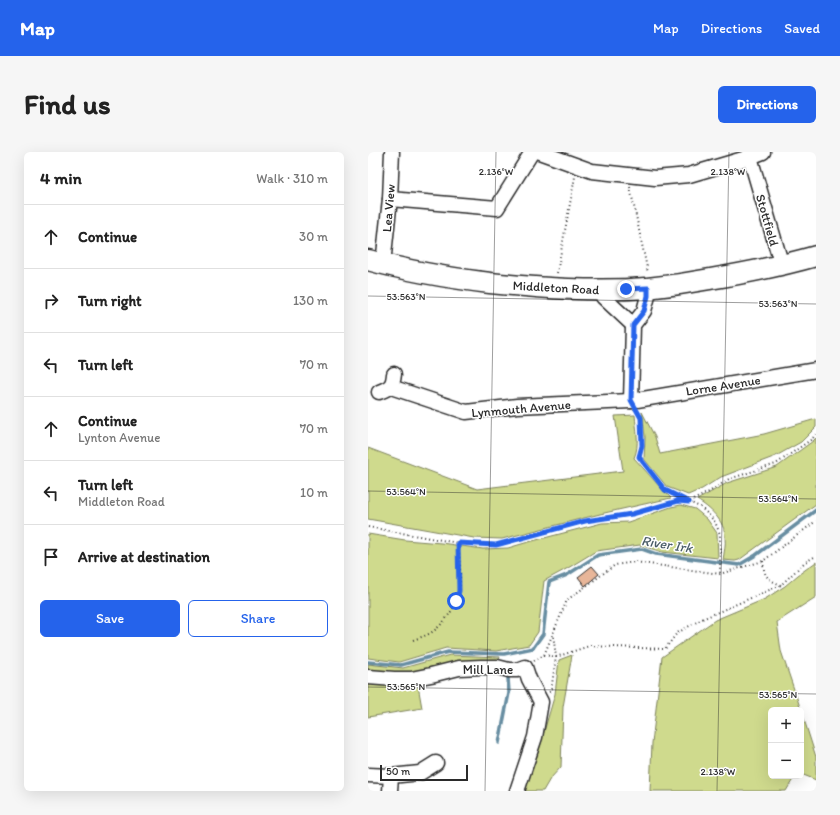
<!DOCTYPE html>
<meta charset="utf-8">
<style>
:root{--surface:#fff;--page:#f6f6f6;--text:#222;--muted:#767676;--line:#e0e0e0;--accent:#2563eb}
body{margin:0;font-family:Itim,sans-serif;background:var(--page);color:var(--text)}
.controls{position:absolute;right:12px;bottom:12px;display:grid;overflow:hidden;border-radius:6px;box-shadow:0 4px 16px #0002}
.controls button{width:36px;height:36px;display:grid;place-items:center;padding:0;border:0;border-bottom:1px solid var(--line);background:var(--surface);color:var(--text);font:20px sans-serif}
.scale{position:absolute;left:12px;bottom:10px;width:88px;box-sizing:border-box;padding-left:4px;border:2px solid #2b2b2b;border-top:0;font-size:11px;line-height:14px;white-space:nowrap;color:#2b2b2b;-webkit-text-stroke:3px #fff;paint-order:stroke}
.stop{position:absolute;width:12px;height:12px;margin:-9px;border:3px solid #2563eb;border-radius:50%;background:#fff}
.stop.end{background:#2563eb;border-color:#fff;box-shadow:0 1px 4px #0008}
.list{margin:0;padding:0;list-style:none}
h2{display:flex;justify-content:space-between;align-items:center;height:52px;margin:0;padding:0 16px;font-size:17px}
h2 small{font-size:13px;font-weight:400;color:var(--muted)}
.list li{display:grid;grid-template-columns:26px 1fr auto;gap:12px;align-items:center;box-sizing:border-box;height:64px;padding:0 16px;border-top:1px solid var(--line)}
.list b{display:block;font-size:15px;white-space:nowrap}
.list p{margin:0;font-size:13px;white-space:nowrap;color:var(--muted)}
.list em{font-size:13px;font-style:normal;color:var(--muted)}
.actions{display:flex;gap:8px;padding:12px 16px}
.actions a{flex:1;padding:9px 0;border:1px solid var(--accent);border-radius:6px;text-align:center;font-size:14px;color:var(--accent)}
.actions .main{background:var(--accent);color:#fff}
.icon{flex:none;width:22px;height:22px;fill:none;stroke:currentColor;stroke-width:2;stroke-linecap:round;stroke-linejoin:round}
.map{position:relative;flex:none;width:448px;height:639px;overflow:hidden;border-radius:6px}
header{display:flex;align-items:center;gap:24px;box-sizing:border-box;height:56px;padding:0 20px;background:var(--accent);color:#fff}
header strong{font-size:19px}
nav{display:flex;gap:22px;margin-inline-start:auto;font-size:14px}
.intro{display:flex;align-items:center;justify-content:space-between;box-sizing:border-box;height:96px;padding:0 24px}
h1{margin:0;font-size:28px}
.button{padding:10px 18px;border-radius:6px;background:var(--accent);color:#fff;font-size:14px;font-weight:700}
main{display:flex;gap:24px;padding:0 24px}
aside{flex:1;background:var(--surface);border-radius:6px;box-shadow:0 4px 16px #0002}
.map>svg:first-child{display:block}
.green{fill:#cfda8d;stroke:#7d825c}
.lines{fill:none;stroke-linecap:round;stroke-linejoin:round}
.stream{stroke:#688ea2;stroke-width:3.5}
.building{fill:#e8b699;stroke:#2b2b2b}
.minor-casing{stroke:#2b2b2b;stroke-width:17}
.secondary-casing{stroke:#2b2b2b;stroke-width:23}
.path{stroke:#2b2b2b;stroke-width:2;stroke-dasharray:1 3;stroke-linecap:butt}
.minor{stroke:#fff;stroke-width:14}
.secondary{stroke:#fff;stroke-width:20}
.route{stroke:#2563eb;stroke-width:5}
.ticks{fill:none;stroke:#2b2b2b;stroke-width:1;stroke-opacity:0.45}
.labels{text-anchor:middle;stroke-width:3;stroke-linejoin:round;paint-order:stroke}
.street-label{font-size:13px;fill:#2b2b2b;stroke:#fff}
.water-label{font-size:14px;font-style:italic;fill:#4a5d67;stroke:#fff}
.ticks-label{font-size:10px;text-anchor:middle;fill:#2b2b2b;stroke:#fff;stroke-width:3;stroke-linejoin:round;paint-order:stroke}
</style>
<header>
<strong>Map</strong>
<nav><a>Map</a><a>Directions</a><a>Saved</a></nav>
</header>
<div class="intro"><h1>Find us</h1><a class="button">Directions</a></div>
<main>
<aside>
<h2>4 min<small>Walk · 310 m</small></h2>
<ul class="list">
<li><svg class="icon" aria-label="ahead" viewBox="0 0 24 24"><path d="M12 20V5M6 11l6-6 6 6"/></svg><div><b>Continue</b></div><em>30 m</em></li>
<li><svg class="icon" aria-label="right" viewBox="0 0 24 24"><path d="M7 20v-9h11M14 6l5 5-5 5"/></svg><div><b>Turn right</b></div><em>130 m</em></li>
<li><svg class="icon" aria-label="left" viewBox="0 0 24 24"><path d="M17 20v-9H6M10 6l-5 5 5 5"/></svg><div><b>Turn left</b></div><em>70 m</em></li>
<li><svg class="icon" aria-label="ahead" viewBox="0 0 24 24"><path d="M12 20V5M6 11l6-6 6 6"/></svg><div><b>Continue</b><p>Lynton Avenue</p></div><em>70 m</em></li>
<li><svg class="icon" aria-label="left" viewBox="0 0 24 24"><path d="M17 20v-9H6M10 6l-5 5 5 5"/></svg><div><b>Turn left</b><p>Middleton Road</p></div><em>10 m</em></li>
<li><svg class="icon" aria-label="arrive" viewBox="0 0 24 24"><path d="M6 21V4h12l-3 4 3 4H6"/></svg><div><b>Arrive at destination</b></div></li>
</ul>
<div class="actions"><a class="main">Save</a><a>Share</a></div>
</aside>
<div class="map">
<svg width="448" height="639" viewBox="0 0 448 639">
<rect width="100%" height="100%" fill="#fff"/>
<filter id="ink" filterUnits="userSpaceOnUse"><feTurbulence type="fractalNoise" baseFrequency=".025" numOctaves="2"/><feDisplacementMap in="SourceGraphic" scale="8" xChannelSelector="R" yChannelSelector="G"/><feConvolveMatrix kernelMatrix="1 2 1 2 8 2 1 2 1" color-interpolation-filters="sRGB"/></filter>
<g filter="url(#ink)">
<g class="green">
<path d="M274 260 287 285 292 302 396 282 448 267V275L433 290 408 304 353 325 334 337 320 343 299 335 276 307 277 285Z"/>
<path d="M267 263C268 277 272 293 266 306L295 338 303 346 232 362 134 387 106 386 0 367V296L109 337 255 319 247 264Z"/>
<path d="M448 286V352L371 408 367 409 355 408C356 400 358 393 357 385 357 369 342 356 329 348L359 331 409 315 445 289Z"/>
<path d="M313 353 327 357 339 367 349 381 350 406 294 400 272 393 228 399 200 416 176 429 170 480 161 493 128 499 78 496 31 510 0 506V382L37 388 73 391 115 397 140 396 157 391 234 371 260 370 303 355Z"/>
<path d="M448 410V445L409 470 413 499 433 558H403V624H427L418 639H282L284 591 294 505 347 468 397 447 417 434 430 423Z"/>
<path d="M82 503 132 505 129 512 39 524 0 522V512L35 516Z"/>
<path d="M204 503 195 555 193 615 182 627 175 639H155L168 607 187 542 191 508Z"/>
<path d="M49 528 54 556 0 565V529Z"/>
<path d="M433 558 448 605V628L433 622Z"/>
</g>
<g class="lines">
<g class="stream">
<path d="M0 510 33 513 80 500 136 502 165 496 175 482 181 430 199 423 230 403 274 397 288 402 371 413 388 403 448 358"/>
<path d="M131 591 141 541 140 526 138 522"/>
</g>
</g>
<path class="building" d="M224 414 231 422 217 434 210 425Z"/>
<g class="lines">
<g class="minor-casing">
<g id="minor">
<path d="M171 0 224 19 287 26 321 23 382 5 395 0"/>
<path d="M382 0V5L414 114"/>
<path d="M22 47 129 56 164 0"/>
<path d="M15 112 22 47 24 0"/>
<path d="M234 137 235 145 265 173"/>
<path d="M23 235 98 260 149 254 263 249 448 218"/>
<path d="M11 240C22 236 25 234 26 222"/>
<path d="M263 249 265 173 276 159 280 144 281 136"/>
<path d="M0 525 26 527H43L63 523 91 516 113 515H129L141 518H149L157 515 161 527 173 550 167 585 149 639"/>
<path d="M0 623 23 624 22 639"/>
<path d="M23 624 52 621 68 611"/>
</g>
</g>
<g class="secondary-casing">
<path id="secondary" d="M0 108C40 119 81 126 122 131 174 136 226 140 279 136 300 134 321 131 342 127 378 121 413 114 448 104"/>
</g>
<g class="path">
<path d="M262 35 280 121"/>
<path d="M189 121 207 25"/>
<path d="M270 260 273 265 274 294 271 305 297 338 321 350 341 340 361 327 408 312 444 287 448 282"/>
<path d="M0 375 90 391 128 393 217 369 264 362 311 349 321 350 332 355 340 362 347 370 352 382V422"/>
<path d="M395 409C396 425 399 427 413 433"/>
<path d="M45 488C53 485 61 483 67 478 78 469 90 452 91 438 93 423 91 407 90 391"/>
<path d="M176 503 188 505 221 494 297 497 309 481 334 467 413 433 436 411 448 404"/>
<path d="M166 509 176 503 199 448 247 413 267 410 352 422 395 409 448 369"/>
<path d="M181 540 183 539 188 505 185 482"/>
</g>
<use href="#minor" class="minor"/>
<use href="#secondary" class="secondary"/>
</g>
</g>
<g class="lines" filter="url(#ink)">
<path class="route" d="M88 449 91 439 90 391 128 393 217 369 264 362 310 349 321 350 297 338 271 305 274 294 273 266 263 248 265 173 276 159 280 144V136L258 137"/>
</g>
<path class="ticks" d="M0 144 448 152M0 339 448 347M0 535 448 542M117 639 128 0M349 639 361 0"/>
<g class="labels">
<g class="street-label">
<text transform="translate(20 56) rotate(-85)" y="5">Lea View</text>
<text transform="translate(400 68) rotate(74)" y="5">Stottfield</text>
<text transform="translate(188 135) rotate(3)" y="5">Middleton Road</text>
<text transform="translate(355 233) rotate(-9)" y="5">Lorne Avenue</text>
<text transform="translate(153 256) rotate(-5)" y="5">Lynmouth Avenue</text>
<text x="120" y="522">Mill Lane</text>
</g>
<g class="water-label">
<text transform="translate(299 392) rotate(9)" y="5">River Irk</text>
</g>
</g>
<g class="ticks-label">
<text x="128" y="23">2.136°W</text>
<text x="360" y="23">2.138°W</text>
<text x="38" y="148">53.563°N</text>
<text x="410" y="155">53.563°N</text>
<text x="38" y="343">53.564°N</text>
<text x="410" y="350">53.564°N</text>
<text x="38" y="538">53.565°N</text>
<text x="410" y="546">53.565°N</text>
<text x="350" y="623">2.138°W</text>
</g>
</svg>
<div class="controls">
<button>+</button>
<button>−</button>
</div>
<div class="scale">50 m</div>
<div class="stop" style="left:88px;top:449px"></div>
<div class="stop end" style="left:258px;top:137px"></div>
</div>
</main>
